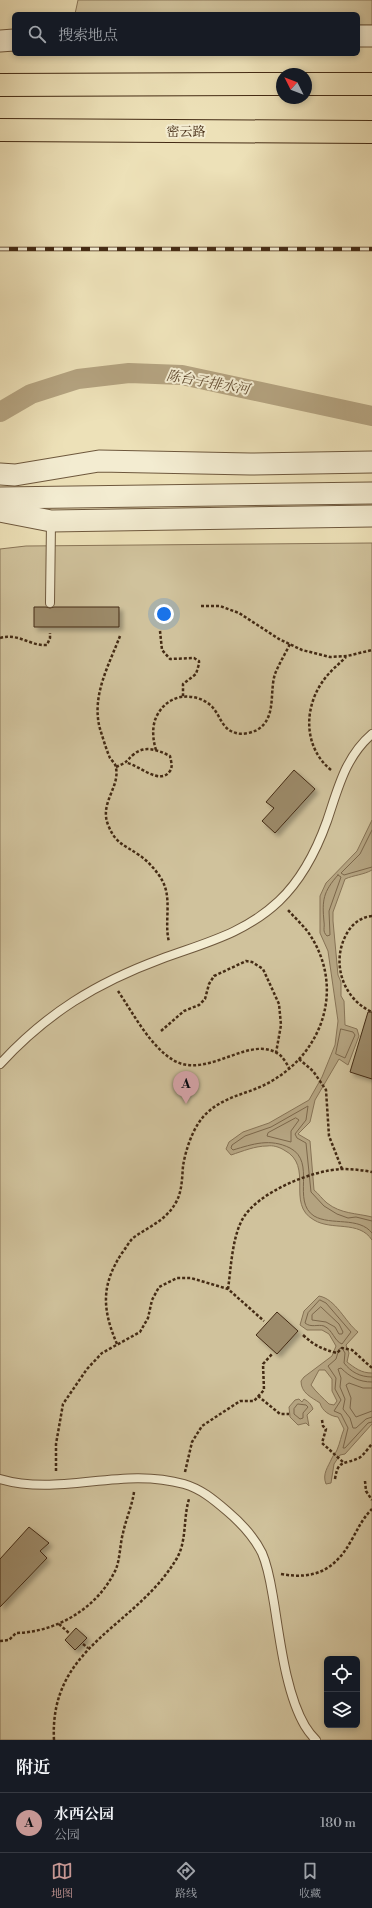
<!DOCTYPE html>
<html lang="zh">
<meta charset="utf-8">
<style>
:root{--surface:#171b24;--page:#20242c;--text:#f1f3f6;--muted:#9ea1a6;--line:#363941;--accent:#c59692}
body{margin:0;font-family:"Libre Bodoni","Noto Serif SC",serif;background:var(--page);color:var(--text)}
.controls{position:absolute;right:12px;bottom:12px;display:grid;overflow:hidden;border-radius:6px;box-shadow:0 2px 6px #0003}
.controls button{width:36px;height:36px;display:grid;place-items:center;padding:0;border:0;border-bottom:1px solid var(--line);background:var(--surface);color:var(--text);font:20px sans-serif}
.compass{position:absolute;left:276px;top:68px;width:36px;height:36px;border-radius:50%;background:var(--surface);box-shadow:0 2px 6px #0003;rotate:312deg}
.you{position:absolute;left:164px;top:614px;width:14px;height:14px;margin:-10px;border:3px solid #fff;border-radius:50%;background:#1a73e8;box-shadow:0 0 0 6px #1a73e833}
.badge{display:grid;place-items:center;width:26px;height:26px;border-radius:50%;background:var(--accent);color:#111;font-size:13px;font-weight:700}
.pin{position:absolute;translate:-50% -33px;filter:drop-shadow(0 1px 2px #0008)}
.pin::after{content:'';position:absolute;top:21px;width:14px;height:12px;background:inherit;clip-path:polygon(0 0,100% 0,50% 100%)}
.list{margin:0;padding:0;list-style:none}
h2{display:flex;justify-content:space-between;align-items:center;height:52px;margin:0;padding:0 16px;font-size:17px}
h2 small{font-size:13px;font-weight:400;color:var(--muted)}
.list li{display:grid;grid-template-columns:26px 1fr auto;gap:12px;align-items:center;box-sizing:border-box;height:60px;padding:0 16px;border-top:1px solid var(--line)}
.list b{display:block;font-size:15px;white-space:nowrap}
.list p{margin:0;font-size:13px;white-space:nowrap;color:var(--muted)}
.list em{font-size:13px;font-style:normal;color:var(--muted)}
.icon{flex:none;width:22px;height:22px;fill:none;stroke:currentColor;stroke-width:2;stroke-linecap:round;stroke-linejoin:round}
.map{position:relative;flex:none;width:372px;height:1740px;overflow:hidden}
.search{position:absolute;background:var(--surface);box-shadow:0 2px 6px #0003;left:12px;right:12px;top:12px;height:44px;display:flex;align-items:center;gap:10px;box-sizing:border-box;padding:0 14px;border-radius:6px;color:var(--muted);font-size:15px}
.sheet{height:112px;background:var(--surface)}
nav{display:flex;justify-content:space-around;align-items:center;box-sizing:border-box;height:56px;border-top:1px solid var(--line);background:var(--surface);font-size:11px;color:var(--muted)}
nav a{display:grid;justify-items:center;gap:2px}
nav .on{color:var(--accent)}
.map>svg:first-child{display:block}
.green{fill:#d0c29c;stroke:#8a7658;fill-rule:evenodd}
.water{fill:#b4a380;stroke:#877355;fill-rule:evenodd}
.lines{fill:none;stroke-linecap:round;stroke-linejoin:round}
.shore{stroke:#7c674a;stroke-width:1}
.canal{stroke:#b4a380;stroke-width:20}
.building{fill:#9c8a69;stroke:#442b14;filter:url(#shadow)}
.service-casing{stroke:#6e583d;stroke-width:10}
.tertiary-casing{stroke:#6e583d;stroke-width:23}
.trunk-casing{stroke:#442b14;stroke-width:24}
.path{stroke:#442b14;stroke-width:2.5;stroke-dasharray:3 2;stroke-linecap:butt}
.service{stroke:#f3ecd1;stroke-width:8}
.tertiary{stroke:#f3ecd1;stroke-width:21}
.trunk{stroke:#ede1b8;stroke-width:22}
.rail-casing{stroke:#442b14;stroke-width:4.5}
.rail{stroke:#f3ecd1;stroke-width:3;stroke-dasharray:9;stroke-linecap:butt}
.labels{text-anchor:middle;stroke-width:4;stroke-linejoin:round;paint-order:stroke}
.street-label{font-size:13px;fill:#442b14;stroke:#f3ecd1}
.water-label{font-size:14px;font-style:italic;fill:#60492f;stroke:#f3ecd1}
</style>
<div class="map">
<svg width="372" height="1740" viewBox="0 0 372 1740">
<defs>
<filter id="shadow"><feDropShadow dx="3.5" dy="3.5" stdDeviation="2" flood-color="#0004"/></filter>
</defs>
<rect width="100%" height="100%" fill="#ede1b8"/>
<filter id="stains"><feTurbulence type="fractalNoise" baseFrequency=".005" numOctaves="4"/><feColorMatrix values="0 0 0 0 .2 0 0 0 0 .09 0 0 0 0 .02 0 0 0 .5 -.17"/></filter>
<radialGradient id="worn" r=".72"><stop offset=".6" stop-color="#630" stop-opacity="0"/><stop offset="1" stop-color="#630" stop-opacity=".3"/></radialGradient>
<g class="green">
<path d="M78 0H372V25H358V14H75Z"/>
<path d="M372 543V1740H0V549L26 546ZM327 1659H357V1725H327Z"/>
</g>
<g class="water">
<path d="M372 820V870C363 875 354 875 345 879L333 912V921L338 975 341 982V996L344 1001 345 1025 357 1029 359 1036 348 1065 339 1059 315 1100 310 1122 298 1134 310 1141 314 1190C319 1194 322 1199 327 1203 341 1214 356 1213 372 1217V1240C359 1220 332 1231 314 1220 285 1204 315 1166 284 1150 279 1147 273 1145 267 1146 255 1146 243 1151 231 1155L226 1149 229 1142 243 1132 269 1123 309 1100 322 1077 335 1045 338 1021 328 951 320 933V896L326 883 357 851Z"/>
<path d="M319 1296C336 1299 345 1322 358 1332L346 1345 349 1353 347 1362C355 1368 361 1373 372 1373V1424L345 1454 340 1455 334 1464 331 1483 326 1484C322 1474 328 1467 332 1458 333 1455 336 1453 337 1450 340 1443 341 1436 344 1429L338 1417C330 1416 322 1411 320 1403 311 1397 301 1393 301 1381L304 1377 332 1356 336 1346 329 1334 322 1330H307L300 1325 304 1311ZM319 1370H325L332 1379V1391L337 1401 334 1405 329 1404C323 1398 316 1392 311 1385Z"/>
<path d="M299 1399 302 1402 304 1399C309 1402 311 1404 313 1409L307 1415 309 1426 306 1423 298 1425 290 1417 289 1407 295 1400Z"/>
</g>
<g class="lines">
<g class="shore">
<path d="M372 830 360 854 341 873 344 875 372 867"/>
<path d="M338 875 341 877 329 911 330 935 327 936C322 931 325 928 324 922 322 900 323 892 338 875Z"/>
<path d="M341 1029 353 1032 355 1035 345 1058 336 1054Z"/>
<path d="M296 1118 299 1120 291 1131V1142L267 1136 268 1133Z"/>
<path d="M372 1221 356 1217 348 1218 337 1214 324 1206 311 1192 306 1143 297 1138 295 1134 306 1120 308 1106 271 1127 245 1136 232 1145 231 1148 233 1150C253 1144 270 1138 290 1148 317 1162 291 1201 314 1216 331 1226 359 1216 372 1233"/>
<path d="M320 1300 326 1303 351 1332 342 1344C334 1341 333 1330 324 1326 318 1324 311 1328 305 1323L308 1313Z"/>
<path d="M321 1307 339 1324 343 1332 342 1334H339L335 1327 326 1322 312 1320V1315Z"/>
<path d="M372 1377C360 1377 351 1372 344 1363L345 1353 342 1348 339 1349 336 1359 328 1366 336 1378 335 1389 341 1400 334 1411 341 1414 348 1428 343 1448H345L368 1423 372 1422"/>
<path d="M372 1382C359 1382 350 1377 341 1368L338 1369 341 1378 340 1387 345 1399 343 1409 350 1418 353 1428H356L366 1419 372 1417"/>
<path d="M372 1388H363L349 1383 346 1385 351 1398 350 1408 356 1417 372 1411"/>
<path d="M298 1404 306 1405 308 1407 303 1413V1418L300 1419 294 1414V1409Z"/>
</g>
<path class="canal" d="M0 412 31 394 78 379 129 373 182 375 372 416"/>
</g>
<g class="building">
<path d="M34 607H46L50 608 54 607H119V627H34Z"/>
<path d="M294 770 315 789 275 833 262 821 274 808 266 802Z"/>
<path d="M368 1012H372V1079L350 1072Z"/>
<path d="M277 1312 298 1331 277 1354 256 1335Z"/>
<path d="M29 1527 49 1543 40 1551 47 1558 0 1607V1559Z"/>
<path d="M76 1628 87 1638 75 1650 65 1640Z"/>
</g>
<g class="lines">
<g class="service-casing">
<g id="service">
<path d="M50 603 51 522"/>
<path d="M0 1064C47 1013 96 983 161 959 204 943 244 934 279 901 301 880 317 849 327 821 338 789 345 757 372 734"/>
<path d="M0 1479C61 1497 121 1466 184 1484 201 1489 213 1499 227 1511 240 1522 254 1537 262 1553 269 1569 271 1586 274 1603 280 1640 286 1694 305 1726 308 1731 312 1736 316 1740"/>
</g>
</g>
<g class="tertiary-casing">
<g id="tertiary">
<path d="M358 36H372"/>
<path d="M0 41 14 40"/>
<path d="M0 474 15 475 99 461 250 464 372 462"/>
<path d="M0 498 372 493"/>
<path d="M0 511 51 521 372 516"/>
</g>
</g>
<g class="trunk-casing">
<g id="trunk">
<path d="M306 84H372"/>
<path d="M0 85 282 84"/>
<path d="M0 130 372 132"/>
</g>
</g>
<g class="path">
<path d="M201 606H220L239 613 279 639 302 650 330 657 347 656 372 650"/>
<path d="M160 631 162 650 170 659 194 658 199 661V664L196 674 183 684V697"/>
<path d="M120 636C109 665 91 696 100 729 103 738 106 749 110 758 112 761 116 764 116 768 120 788 98 804 109 827 116 844 125 845 139 855 148 861 158 872 163 882 172 900 164 923 169 942"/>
<path d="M0 638C20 633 29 646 47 645L50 638V633"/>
<path d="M156 750C153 740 152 730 155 720 158 712 164 704 172 700 185 693 205 697 214 709 221 718 223 730 236 733 242 735 251 733 257 730 277 718 269 693 275 674 279 664 285 654 290 644"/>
<path d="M116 767C128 762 126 761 134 754 145 745 158 750 170 756 171 761 173 767 170 771 160 786 139 765 127 763"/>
<path d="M331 770C304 748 303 709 323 681 329 672 338 665 346 657"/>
<path d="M372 916C360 917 351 925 346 935 331 963 343 999 372 1012"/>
<path d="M118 991C133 1013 150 1046 173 1060 208 1081 252 1031 281 1056 284 1059 287 1064 289 1068"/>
<path d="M161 1031 184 1011 199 1005 205 999 209 984 214 976 246 961 252 962 263 969 279 1004 281 1025 276 1053"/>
<path d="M299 1059 313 1071 326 1090 329 1136 342 1169"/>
<path d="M228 1289C231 1268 232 1239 242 1220 256 1193 312 1170 342 1169 352 1169 362 1170 372 1172"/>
<path d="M303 1335C315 1346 322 1349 337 1353L342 1348 352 1350 372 1368"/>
<path d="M117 1344C102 1309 101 1285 122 1253 126 1248 129 1242 133 1238 148 1227 165 1221 175 1204 182 1193 182 1179 183 1166 186 1148 194 1124 208 1112 227 1095 249 1094 270 1082 325 1051 345 985 308 932 302 924 294 917 287 909"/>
<path d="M258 1396 280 1414H289"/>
<path d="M322 1420 323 1426 326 1429 322 1443 343 1462"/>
<path d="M56 1471V1444L63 1404 87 1369 102 1353 140 1332 148 1318 152 1300 159 1287 177 1278H191L228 1289 264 1321"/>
<path d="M185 1472 192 1442 202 1426 240 1401H254L264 1390 263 1364 273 1353"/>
<path d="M335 1479C338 1459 344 1465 359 1458 364 1455 368 1448 372 1444"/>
<path d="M365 1481 366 1491 372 1500"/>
<path d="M281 1574C314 1580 335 1570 351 1541 358 1529 362 1519 372 1509"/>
<path d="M59 1624 69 1633"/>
<path d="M0 1641 9 1640 16 1633C57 1632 98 1608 116 1569 120 1559 120 1544 123 1533 126 1519 132 1506 134 1492"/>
<path d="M83 1644 88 1648"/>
<path d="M54 1740C49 1645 136 1628 177 1558 187 1540 183 1519 189 1499"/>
</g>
<use href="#service" class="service"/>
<use href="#tertiary" class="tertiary"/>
<use href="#trunk" class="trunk"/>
<g class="rail-casing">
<path id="rail" d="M0 249H372"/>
</g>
<use href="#rail" class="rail"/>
</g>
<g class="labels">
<g class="street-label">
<text x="186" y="136">密云路</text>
</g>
<g class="water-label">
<text transform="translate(208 382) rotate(10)" y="5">陈台子排水河</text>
</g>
</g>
<rect width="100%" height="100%" filter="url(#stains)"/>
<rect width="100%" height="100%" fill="url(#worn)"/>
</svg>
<div class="controls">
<button><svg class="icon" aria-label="locate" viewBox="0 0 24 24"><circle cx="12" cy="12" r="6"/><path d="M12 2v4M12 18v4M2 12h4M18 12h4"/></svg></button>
<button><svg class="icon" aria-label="layers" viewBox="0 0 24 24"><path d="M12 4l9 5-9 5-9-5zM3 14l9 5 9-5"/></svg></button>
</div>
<svg class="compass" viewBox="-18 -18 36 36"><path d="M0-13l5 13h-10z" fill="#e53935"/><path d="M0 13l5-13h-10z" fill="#9ea1a6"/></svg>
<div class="you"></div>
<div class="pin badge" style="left:186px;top:1104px">A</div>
<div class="search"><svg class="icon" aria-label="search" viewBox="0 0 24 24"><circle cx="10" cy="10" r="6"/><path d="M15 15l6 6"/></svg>搜索地点</div>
</div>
<section class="sheet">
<h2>附近<small></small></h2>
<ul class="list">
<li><span class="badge">A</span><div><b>水西公园</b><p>公园</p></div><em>180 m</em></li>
</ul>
</section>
<nav>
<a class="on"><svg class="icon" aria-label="map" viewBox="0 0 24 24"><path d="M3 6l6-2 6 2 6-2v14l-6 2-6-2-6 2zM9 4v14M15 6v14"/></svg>地图</a>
<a><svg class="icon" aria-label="directions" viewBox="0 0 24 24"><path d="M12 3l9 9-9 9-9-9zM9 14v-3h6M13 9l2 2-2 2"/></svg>路线</a>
<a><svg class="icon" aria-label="saved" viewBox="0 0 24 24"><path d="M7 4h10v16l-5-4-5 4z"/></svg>收藏</a>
</nav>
